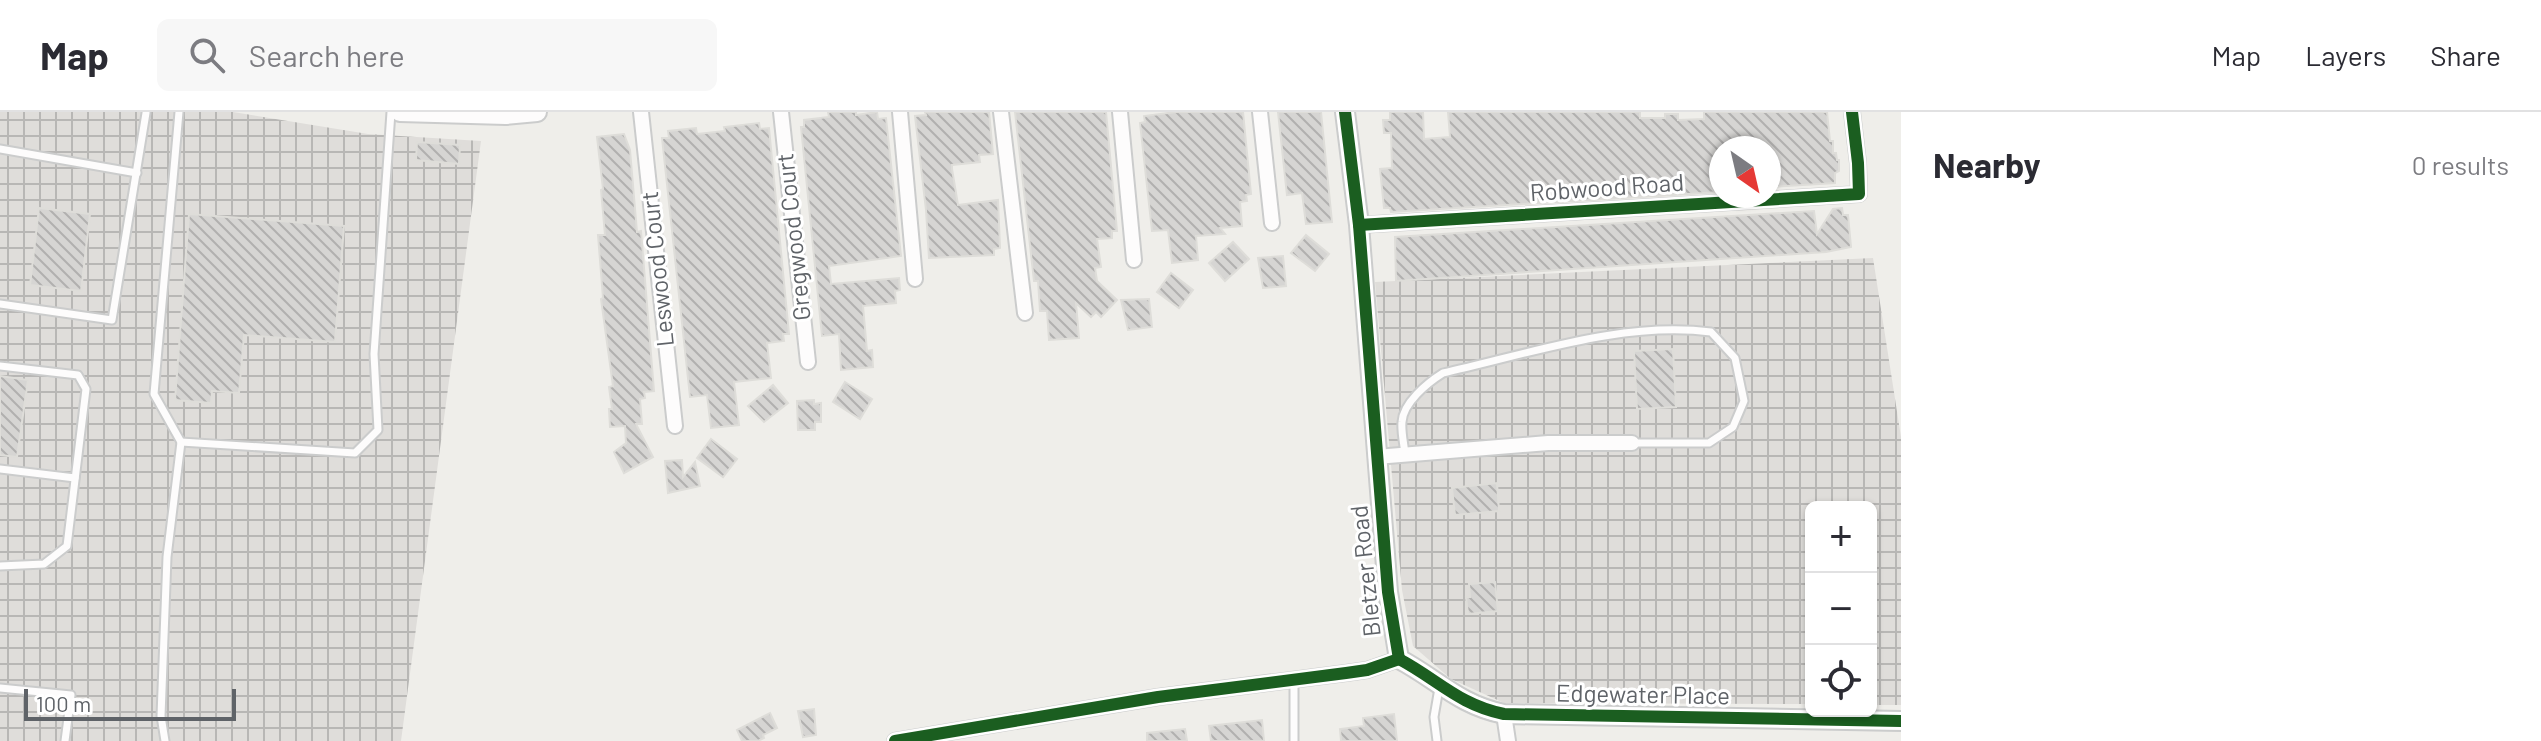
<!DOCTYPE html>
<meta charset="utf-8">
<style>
:root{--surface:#fff;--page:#f7f7f7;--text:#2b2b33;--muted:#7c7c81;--line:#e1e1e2}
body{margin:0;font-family:Barlow,sans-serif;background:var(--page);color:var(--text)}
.controls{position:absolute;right:24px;bottom:24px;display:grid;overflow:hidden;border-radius:12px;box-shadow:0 2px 6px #0004}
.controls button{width:72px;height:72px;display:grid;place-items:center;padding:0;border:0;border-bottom:2px solid var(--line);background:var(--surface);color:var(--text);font:40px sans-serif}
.compass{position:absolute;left:1709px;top:24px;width:72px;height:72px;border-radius:50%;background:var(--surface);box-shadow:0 2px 6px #0004;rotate:146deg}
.scale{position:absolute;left:24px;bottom:20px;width:212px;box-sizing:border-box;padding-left:8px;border:4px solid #5f6368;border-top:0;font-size:22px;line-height:28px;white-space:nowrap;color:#5f6368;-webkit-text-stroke:6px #fff;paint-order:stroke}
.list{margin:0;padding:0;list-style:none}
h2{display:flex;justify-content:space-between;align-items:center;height:104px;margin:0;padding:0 32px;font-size:34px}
h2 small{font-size:26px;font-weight:400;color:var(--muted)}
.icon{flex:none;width:44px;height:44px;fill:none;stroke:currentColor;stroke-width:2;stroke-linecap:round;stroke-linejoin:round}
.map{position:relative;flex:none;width:1901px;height:629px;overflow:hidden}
header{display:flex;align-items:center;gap:48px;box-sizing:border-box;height:112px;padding:0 40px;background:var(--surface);border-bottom:2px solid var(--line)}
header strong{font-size:38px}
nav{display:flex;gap:44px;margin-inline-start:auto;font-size:28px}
.search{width:560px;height:72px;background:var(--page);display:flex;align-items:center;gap:20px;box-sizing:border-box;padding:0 28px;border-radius:12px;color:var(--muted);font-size:30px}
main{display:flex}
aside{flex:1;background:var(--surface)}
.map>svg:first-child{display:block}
.industrial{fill:url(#industrial-grid)}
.building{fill:url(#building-back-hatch);stroke:#deddd9;stroke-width:2}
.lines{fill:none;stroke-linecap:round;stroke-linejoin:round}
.service-casing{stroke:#cbcccc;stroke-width:11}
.minor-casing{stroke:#cbcccc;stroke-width:18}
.tertiary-casing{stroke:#cbcccc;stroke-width:22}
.service{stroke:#fdfcfc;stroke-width:7}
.minor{stroke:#fdfcfc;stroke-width:14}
.tertiary{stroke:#fdfcfc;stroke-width:18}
.cycleway-casing{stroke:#fff;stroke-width:17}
.cycleway{stroke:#1b5e20;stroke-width:12}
.labels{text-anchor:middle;stroke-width:6;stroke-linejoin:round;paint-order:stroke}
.street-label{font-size:24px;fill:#5f6368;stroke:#fff}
</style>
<header>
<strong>Map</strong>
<div class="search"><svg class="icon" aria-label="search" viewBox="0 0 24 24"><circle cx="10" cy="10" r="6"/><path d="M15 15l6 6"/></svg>Search here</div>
<nav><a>Map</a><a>Layers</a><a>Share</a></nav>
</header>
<main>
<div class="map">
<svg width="1901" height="629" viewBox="0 0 1901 629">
<defs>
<pattern id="industrial-grid" width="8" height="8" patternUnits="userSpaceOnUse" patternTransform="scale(2)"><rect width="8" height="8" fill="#dfddda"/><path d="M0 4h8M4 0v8" fill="none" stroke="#b8b7b5"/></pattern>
<pattern id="building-back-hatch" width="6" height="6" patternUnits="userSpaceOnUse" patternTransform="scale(2)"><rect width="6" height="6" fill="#d6d5d3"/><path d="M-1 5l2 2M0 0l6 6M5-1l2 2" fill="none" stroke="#b1b0af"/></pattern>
</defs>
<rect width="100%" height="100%" fill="#efeeea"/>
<g class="industrial">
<path d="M0 0H233L368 22 481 29 401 629H0Z"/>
<path d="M1873 146 1901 325V593H1871V395H1811V592L1504 591 1451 567 1413 534 1402 478 1375 170Z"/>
</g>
<g class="building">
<path d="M828 0H856V3L877 0 878 7 886 6 901 144 829 154 831 172 899 166 900 178 895 179 896 191 863 194 867 239 872 238 873 255 841 258 839 222 822 224 801 15H804V8L829 5Z"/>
<path d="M925 0H989L993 42 979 43 980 50 952 53V57L958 93 998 88 1000 136 994 137V143L929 146 926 98 915 4 926 3Z"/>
<path d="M1015 0H1106L1117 119H1112V126L1097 127 1101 155 1095 156 1097 169 1117 188 1101 205 1096 200 1091 205 1076 191 1079 226 1049 228 1047 199H1040L1038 169H1034Z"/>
<path d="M1176 0H1243L1251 82 1246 83 1247 89 1240 90 1242 114 1220 116 1225 122 1196 124 1198 148 1172 151 1168 118 1152 119 1140 11 1145 10 1144 4Z"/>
<path d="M1278 0H1321L1332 110 1306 112 1302 81 1287 83Z"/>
<path d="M1390 0H1423L1424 27 1450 25 1448 0H1640V6H1665V2H1678V8L1704 7V0H1827L1830 29H1833V41H1836L1837 48H1839V59L1835 61V71L1771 75 1769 36H1721V80L1391 100 1390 96H1384L1380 57 1392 56 1391 21H1384L1383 8H1390Z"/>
<path d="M759 11 760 17 769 16 789 222H783L784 229 767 231 771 266 734 270 739 313 711 316 707 283 690 285 662 26H669L668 19 696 16 697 22 725 19 724 15Z"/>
<path d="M624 22 630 38 637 120 641 119 654 279 644 280 645 286 640 287 642 312H636L653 345 624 361 614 340 626 331 625 314 610 315 609 297H612L609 275 613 274 601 187 603 186 598 123H605L601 78 603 77 597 25Z"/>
<path d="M417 30 460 33 459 52 416 48Z"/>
<path d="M39 96 90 102 81 179 30 173Z"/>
<path d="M1842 96 1843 103H1848L1851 135 1826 140 1396 169 1395 125 1814 99 1817 122 1833 97Z"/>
<path d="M189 102 344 114 335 230 244 223 239 281 212 279 211 291 175 288Z"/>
<path d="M1306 123 1329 142 1315 159 1291 141Z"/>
<path d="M1233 130 1249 147 1225 169 1209 151Z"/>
<path d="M1283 144 1286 174 1263 176 1258 146Z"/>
<path d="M1171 161 1193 178 1179 196 1157 180Z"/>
<path d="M1149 187 1152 215 1128 218 1121 188Z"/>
<path d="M1673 237 1676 295 1637 297 1634 239Z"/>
<path d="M0 264 28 268 17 345 0 343Z"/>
<path d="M845 270 872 287 860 307 833 290Z"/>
<path d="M773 273 788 291 764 310 748 294Z"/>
<path d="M814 288V292L821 291V310H815V318H798L797 289Z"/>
<path d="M711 327 737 347 723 365 697 346Z"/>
<path d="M682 348 683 365 695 350 700 374 668 381 665 349Z"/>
<path d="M1497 371 1499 399 1455 403 1452 376Z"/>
<path d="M1495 470 1498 499 1468 502 1466 485H1470L1469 472Z"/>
<path d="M814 597 816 623 803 625 798 599Z"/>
<path d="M770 601 777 616 763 623 764 626 758 629H742L737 618Z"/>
<path d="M1394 602 1397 629H1341L1340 617 1364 614 1363 606Z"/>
<path d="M1262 608 1264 629H1211L1209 614Z"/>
<path d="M1185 617 1187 629H1147V621Z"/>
</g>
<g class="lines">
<g class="service-casing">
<g id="service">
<path d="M0 37 137 61"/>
<path d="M0 192 112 208 146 1"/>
<path d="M0 254 78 263 86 277 67 434 44 452 0 454"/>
<path d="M181 330 355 341 378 318 374 242 391 0"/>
<path d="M1405 342C1404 332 1401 320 1402 310 1403 291 1427 271 1443 261 1529 242 1622 209 1711 220L1735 246 1744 289 1733 315 1709 331H1632"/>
<path d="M0 357 75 366"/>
<path d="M1294 568V629"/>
<path d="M0 576 71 583 65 629"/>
<path d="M165 629 161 604 167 445 181 330 154 282 179 0"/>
<path d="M1437 629 1434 605 1439 576"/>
</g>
</g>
<g class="minor-casing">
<g id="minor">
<path d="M641 0 675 314"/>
<path d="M781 0 808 250"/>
<path d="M900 0 915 167"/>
<path d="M1001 0 1025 201"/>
<path d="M1120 0 1134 148"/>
<path d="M1260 0 1272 111"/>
<path d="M1359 113 1859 82 1858 51 1852 0"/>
<path d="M1376 345 1548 331H1632"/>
<path d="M1504 602 1508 629"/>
<path d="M895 629 1158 585 1346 561 1367 558 1399 547"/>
</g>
</g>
<g class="tertiary-casing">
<g id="tertiary">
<path d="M400 0 506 3 537 0"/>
<path d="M1345 0 1359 113 1388 480 1399 547C1437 567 1459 593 1504 602L1901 609"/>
</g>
</g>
<use href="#service" class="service"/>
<use href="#minor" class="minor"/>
<use href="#tertiary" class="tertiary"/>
<g class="cycleway-casing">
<g id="cycleway">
<path d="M1345 0 1359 113 1388 480 1399 547"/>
<path d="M1359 113 1859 82 1858 51 1852 0"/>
<path d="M1399 547C1437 567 1459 593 1504 602L1901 609"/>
<path d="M895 629 1158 585 1346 561 1367 558 1399 547"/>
</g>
</g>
<use href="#cycleway" class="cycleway"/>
</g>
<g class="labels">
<g class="street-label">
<text transform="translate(1607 76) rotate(-4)" y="8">Robwood Road</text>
<text transform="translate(794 125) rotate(-96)" y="8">Gregwood Court</text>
<text transform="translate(658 157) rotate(-96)" y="8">Leswood Court</text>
<text transform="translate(1366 459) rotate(-96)" y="8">Bletzer Road</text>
<text transform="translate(1643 583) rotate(1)" y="8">Edgewater Place</text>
</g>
</g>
</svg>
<div class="controls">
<button>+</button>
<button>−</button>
<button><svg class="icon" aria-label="locate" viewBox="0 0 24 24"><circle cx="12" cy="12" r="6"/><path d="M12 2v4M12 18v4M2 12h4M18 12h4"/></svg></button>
</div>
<svg class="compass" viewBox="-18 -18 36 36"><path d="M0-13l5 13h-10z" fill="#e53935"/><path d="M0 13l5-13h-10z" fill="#7c7c81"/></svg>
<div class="scale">100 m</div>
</div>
<aside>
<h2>Nearby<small>0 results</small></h2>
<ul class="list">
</ul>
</aside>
</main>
